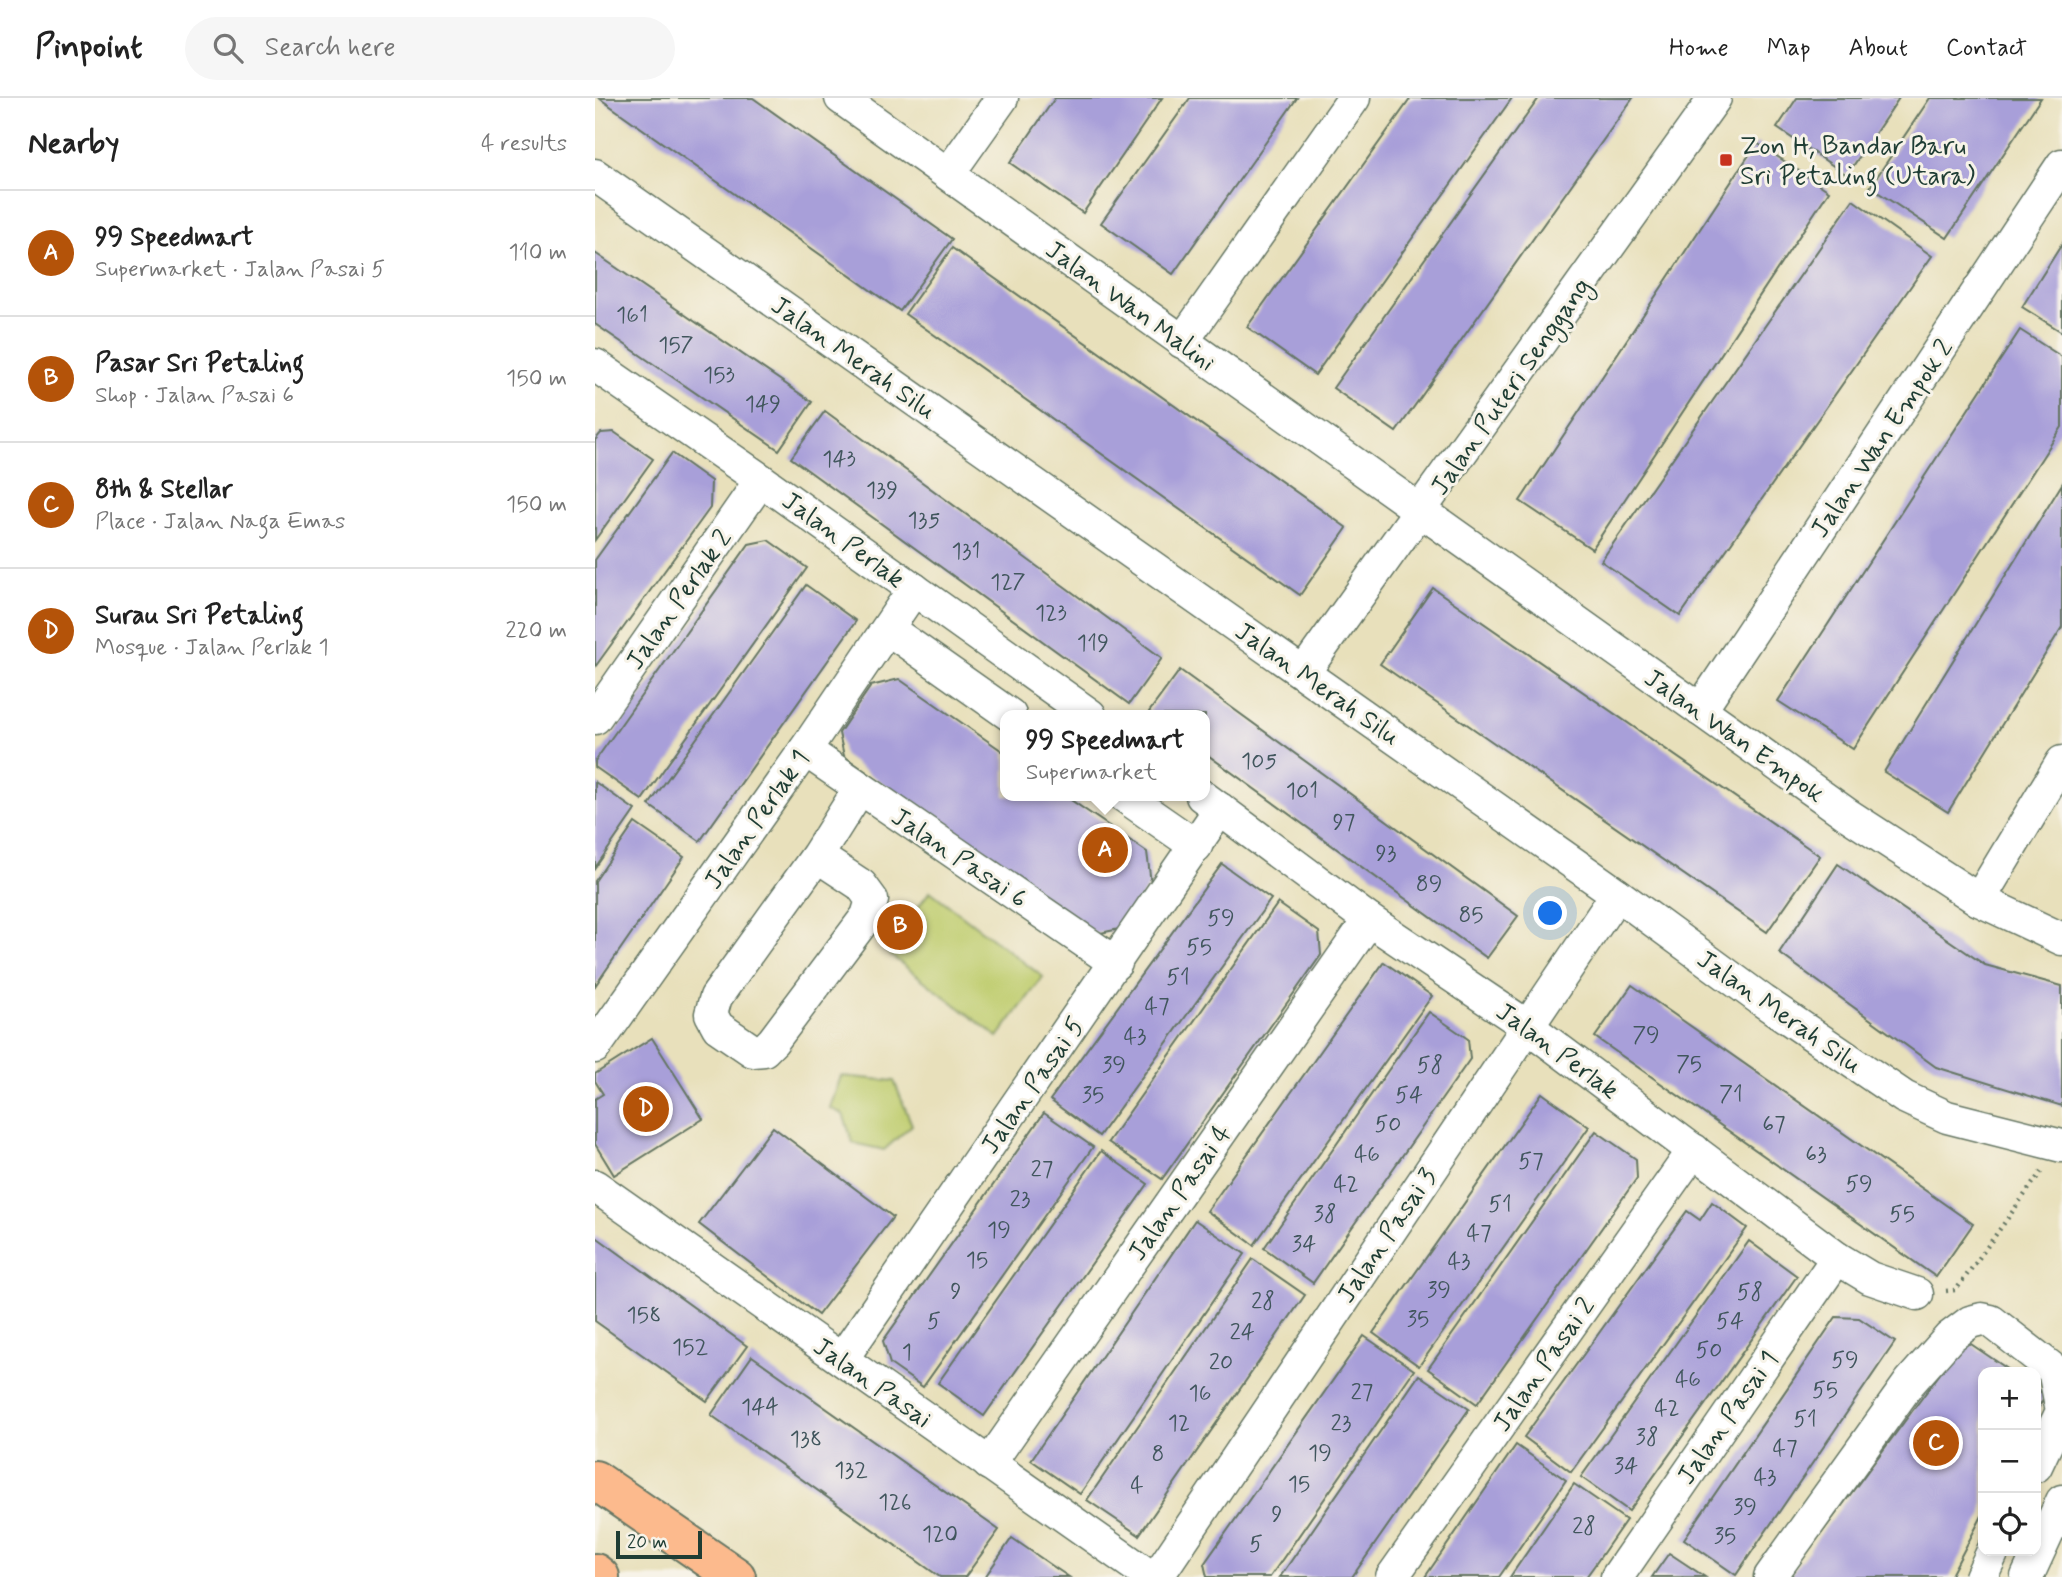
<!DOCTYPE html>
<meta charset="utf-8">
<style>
:root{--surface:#fff;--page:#f6f6f6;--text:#222;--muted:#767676;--line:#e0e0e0;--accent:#b45309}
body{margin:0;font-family:Mynerve,sans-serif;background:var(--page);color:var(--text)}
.controls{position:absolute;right:21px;bottom:21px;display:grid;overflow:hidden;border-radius:14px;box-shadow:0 4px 10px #0003}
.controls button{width:63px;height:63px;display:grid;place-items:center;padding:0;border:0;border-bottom:2px solid var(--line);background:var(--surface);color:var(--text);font:35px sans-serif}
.scale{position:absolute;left:21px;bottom:18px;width:86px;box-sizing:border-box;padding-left:7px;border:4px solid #1f3d34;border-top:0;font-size:19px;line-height:24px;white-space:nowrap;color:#1f3d34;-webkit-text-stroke:5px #f7f3e8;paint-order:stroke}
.you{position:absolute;left:956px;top:816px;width:24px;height:24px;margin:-18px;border:5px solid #fff;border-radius:50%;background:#1a73e8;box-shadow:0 0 0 10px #1a73e833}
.badge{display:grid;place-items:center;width:46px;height:46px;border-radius:50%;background:var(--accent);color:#fff;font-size:23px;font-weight:700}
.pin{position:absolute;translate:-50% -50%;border:4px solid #fff;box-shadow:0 2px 7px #0006}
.popup{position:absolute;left:405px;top:612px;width:210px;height:91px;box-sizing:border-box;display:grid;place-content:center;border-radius:14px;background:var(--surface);filter:drop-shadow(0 2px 5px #0005);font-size:23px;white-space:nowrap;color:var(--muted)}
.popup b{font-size:26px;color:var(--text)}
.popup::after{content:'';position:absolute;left:50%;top:100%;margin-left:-14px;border:14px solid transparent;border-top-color:var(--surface)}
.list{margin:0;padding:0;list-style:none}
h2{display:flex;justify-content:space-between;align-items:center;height:91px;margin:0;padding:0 28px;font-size:30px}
h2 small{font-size:23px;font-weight:400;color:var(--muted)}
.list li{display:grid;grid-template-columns:46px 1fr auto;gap:21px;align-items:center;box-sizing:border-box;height:126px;padding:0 28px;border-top:2px solid var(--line)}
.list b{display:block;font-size:26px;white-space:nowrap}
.list p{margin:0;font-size:23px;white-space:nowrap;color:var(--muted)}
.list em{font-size:23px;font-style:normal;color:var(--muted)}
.icon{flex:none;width:38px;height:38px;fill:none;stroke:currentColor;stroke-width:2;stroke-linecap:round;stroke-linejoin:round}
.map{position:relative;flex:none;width:1467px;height:1479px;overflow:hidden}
header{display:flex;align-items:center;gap:42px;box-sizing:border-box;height:98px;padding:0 35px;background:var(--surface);border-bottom:2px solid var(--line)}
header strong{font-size:33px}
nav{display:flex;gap:38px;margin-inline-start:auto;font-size:24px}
.search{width:490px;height:63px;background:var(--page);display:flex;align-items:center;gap:18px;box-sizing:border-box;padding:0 24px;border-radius:38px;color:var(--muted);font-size:26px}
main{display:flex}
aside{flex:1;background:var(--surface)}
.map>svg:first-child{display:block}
.green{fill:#c0cd6f;stroke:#708552;stroke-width:2}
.building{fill:#a89fd9}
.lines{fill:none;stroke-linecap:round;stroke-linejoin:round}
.minor-casing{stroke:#657663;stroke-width:35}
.highway-casing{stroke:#657663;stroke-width:42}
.path{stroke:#657663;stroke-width:4.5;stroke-dasharray:2 5;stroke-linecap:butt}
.minor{stroke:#fff;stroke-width:32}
.highway{stroke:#fcba8d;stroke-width:38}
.poi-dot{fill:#c8321e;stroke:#f7f3e8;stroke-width:2.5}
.labels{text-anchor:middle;stroke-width:6;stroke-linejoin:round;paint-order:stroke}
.number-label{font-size:23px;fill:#41565d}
.poi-label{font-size:26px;fill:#1f3d34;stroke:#f7f3e8;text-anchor:start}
.street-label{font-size:26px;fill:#1f3d34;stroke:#f7f3e8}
</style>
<header>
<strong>Pinpoint</strong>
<div class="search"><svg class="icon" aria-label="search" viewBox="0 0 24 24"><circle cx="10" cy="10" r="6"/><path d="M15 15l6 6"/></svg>Search here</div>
<nav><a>Home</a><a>Map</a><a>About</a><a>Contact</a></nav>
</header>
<main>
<aside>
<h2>Nearby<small>4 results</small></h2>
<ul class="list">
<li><span class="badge">A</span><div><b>99 Speedmart</b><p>Supermarket · Jalan Pasai 5</p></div><em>110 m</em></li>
<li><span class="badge">B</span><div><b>Pasar Sri Petaling</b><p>Shop · Jalan Pasai 6</p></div><em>150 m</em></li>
<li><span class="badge">C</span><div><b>8th &amp; Stellar</b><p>Place · Jalan Naga Emas</p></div><em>150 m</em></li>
<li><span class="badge">D</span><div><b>Surau Sri Petaling</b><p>Mosque · Jalan Perlak 1</p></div><em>220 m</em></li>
</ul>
</aside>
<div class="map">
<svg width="1467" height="1479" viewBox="0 0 1467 1479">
<rect width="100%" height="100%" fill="#f7f3e8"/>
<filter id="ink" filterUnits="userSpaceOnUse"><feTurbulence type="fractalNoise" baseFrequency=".0143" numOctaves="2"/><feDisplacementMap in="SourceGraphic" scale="14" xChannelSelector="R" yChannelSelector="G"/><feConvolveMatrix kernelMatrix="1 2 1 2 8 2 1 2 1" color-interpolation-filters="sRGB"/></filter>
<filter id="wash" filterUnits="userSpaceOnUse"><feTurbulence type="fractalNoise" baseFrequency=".00686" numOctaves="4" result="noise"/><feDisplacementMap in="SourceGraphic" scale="28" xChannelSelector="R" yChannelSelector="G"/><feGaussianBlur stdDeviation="1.57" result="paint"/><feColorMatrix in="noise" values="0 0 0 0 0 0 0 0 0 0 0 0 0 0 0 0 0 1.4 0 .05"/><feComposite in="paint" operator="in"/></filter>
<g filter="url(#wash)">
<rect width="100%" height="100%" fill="#e8e0bb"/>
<g class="green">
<path d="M335 793 448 879 403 939 290 853Z"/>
<path d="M246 978 299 983 317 1027 289 1052 258 1045 248 1016 235 1010Z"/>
</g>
<g id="blocks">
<g class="building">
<path d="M4 0H158L357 141 305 213Z"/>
<path d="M460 0H567L488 115 415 65Z"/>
<path d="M595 0H702L578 176 506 125Z"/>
<path d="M816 0H917L720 277 652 229Z"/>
<path d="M944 0H1038L801 334 738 290Z"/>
<path d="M1202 0H1304L1252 77 1182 30Z"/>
<path d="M1335 0H1446L1352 140 1275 89Z"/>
<path d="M1162 45 1234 93 997 451 925 403Z"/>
<path d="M1258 102 1337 158 1085 518 1006 463Z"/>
<path d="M1467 146V234L1427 209Z"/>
<path d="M357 150 752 430 705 497 310 216Z"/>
<path d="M0 155 217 304 184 352 0 226Z"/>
<path d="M1425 232 1467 259V329L1258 651 1183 603Z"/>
<path d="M230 313 567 560 534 606 196 360Z"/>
<path d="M19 334 58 361 0 442V342L6 335Z"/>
<path d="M77 355 116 383 115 410 0 569V462Z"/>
<path d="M1467 386V529L1353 714 1289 674Z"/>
<path d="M173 442 212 470 47 702 0 669V663L154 446Z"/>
<path d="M211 487 261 523 105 743 54 707Z"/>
<path d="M838 490 1225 758 1172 834 785 566Z"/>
<path d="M585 572 923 818 892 860 610 655V617H559L554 614Z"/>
<path d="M304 581 410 655V698H470L552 754 556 785 524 831 501 836 249 658 244 635 276 588Z"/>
<path d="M0 684 40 712 0 770Z"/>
<path d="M40 725 89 759 0 888V783Z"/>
<path d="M627 766 676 801 504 1038 455 1002Z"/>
<path d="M1243 766 1390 867 1467 888V1008L1341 969 1184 855Z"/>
<path d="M683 805 724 834 726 857 567 1081 513 1044Z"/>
<path d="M789 864 837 898 659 1147 612 1113Z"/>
<path d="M1037 887 1378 1126 1341 1179 1000 939Z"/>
<path d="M834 914 873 941 875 961 718 1185 669 1150Z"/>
<path d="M57 940 108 1021 19 1077 0 1046V1001L8 996 0 983V976Z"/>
<path d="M947 995 994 1029 824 1268 778 1235Z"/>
<path d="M449 1015 498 1049 328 1289 295 1266 288 1243Z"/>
<path d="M178 1029 298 1119 223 1217 104 1126Z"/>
<path d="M1001 1033 1041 1061 1042 1080 882 1306 833 1271Z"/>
<path d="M506 1053 553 1086 389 1318 343 1285Z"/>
<path d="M1117 1104 1152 1130 976 1374 929 1339 1092 1113 1105 1122Z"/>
<path d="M600 1122 650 1156 485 1396 436 1362Z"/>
<path d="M0 1138 152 1248 112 1303 0 1223Z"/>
<path d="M1154 1143 1202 1178 1034 1413 986 1379Z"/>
<path d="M658 1161 710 1197 544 1437 492 1402Z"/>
<path d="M1241 1219 1264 1220 1300 1244 1141 1477 1089 1441Z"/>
<path d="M769 1238 819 1272 675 1479H612L609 1466Z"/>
<path d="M1370 1242 1417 1274H1388V1416L1355 1479H1194Z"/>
<path d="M157 1258 404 1432 370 1479H345L116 1317Z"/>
<path d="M824 1277 874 1311 757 1479H685Z"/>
<path d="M1441 1291 1450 1297 1441 1315Z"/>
<path d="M921 1347 971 1382 961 1397 904 1479H830Z"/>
<path d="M979 1386 1031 1422 999 1468 991 1479H915Z"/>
<path d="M417 1440 462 1471 474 1479H390Z"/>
<path d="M1074 1455 1110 1479H1057Z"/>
</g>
</g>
</g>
<g filter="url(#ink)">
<use href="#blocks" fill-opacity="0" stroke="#657663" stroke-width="2"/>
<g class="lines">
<g class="minor-casing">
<g id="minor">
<path d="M246 0 1253 717 1384 802 1467 841"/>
<path d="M354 75 407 0"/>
<path d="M0 77 1022 796 1168 903 1309 999 1352 1019 1467 1048"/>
<path d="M587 244 759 0"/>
<path d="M0 267 166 382 495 617"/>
<path d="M293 531 415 617"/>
<path d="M709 574 1120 0"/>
<path d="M1105 612 1467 67"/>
<path d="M0 620 166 382"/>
<path d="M210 652 521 865"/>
<path d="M529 698 601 748"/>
<path d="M607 698 774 822 932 928 1242 1160 1275 1180 1322 1196"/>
<path d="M222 758 266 787 277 802 272 818 178 943 169 952 158 953 123 929 116 916 121 899 222 758 265 690"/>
<path d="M1384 802 1467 664"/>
<path d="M0 949 210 652 319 491"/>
<path d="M0 1088 556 1479"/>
<path d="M247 1261 625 711"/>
<path d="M394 1366 774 822"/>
<path d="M562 1479 1022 796"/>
<path d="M797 1479 1099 1052"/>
<path d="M1022 1479 1242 1160"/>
<path d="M1175 1479 1315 1284 1355 1239 1375 1224 1387 1221 1396 1223 1459 1272 1467 1313 1441 1368"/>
<path d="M1386 1479 1398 1453"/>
<path d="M1432 1479 1467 1403"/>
</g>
</g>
<g class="highway-casing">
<g id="highway">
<path d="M0 1382 141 1479"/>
<path d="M0 1475 5 1479"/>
</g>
</g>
<path class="path" d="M1351 1193 1361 1192 1446 1074"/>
<use href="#minor" class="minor"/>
<use href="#highway" class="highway"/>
</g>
</g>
<rect class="poi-dot" x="1124" y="55" width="14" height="14" rx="3.5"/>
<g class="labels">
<g class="number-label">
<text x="37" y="224">161</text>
<text x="81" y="254">157</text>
<text x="124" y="284">153</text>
<text x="168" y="313">149</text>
<text x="244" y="368">143</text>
<text x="287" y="399">139</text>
<text x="329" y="429">135</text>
<text x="371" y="460">131</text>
<text x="413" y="491">127</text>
<text x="456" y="522">123</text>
<text x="498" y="552">119</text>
<text x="664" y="670">105</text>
<text x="707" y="700">101</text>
<text x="749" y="731">97</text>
<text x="791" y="762">93</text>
<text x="834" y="793">89</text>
<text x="876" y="824">85</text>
<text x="626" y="827">59</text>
<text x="604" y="856">55</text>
<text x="583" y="886">51</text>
<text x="562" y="915">47</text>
<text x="1051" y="944">79</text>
<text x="540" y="945">43</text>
<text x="1094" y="973">75</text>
<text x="519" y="974">39</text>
<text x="835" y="974">58</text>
<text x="1136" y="1003">71</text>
<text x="498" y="1004">35</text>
<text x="814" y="1004">54</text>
<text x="793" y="1033">50</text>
<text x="1179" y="1033">67</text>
<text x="772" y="1063">46</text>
<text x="1221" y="1063">63</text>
<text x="936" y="1070">57</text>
<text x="447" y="1078">27</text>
<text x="751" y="1093">42</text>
<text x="1264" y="1093">59</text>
<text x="425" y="1108">23</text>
<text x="905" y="1113">51</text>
<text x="730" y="1123">38</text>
<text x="1307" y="1123">55</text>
<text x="404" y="1139">19</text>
<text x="884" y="1142">47</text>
<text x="709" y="1153">34</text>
<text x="382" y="1169">15</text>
<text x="864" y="1170">43</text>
<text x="844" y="1199">39</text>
<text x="361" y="1200">9</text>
<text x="1155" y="1201">58</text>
<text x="668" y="1210">28</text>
<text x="49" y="1224">158</text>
<text x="823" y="1228">35</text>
<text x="339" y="1230">5</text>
<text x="1135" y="1230">54</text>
<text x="647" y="1241">24</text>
<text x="95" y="1256">152</text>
<text x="1114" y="1259">50</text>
<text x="312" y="1261">1</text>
<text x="1250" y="1269">59</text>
<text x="626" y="1271">20</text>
<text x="1093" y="1288">46</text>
<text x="1230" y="1299">55</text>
<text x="767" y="1301">27</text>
<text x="605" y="1302">16</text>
<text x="165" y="1316">144</text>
<text x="1072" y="1317">42</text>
<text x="1210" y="1328">51</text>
<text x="584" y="1332">12</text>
<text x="746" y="1332">23</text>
<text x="1052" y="1346">38</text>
<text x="211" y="1348">138</text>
<text x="1190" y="1357">47</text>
<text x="725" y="1362">19</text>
<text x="563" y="1363">8</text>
<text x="1031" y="1375">34</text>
<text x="256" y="1379">132</text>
<text x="1170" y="1386">43</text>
<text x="704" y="1393">15</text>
<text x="542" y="1394">4</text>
<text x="300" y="1411">126</text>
<text x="1150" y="1416">39</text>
<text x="682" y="1423">9</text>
<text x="989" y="1435">28</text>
<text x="345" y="1443">120</text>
<text x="1130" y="1445">35</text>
<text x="661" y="1453">5</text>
</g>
<g class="poi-label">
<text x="1145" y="56">Zon H, Bandar Baru<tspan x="1145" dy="30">Sri Petaling (Utara)</tspan></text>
</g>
<g class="street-label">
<text transform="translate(536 207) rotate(36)" y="9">Jalan Wan Malini</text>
<text transform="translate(259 259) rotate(35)" y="9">Jalan Merah Silu</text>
<text transform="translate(915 288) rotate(-55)" y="9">Jalan Puteri Senggang</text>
<text transform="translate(1286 340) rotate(-56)" y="9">Jalan Wan Empok 2</text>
<text transform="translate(249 441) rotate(36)" y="9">Jalan Perlak</text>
<text transform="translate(83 501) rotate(-55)" y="9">Jalan Perlak 2</text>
<text transform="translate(723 585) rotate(35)" y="9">Jalan Merah Silu</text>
<text transform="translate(1140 637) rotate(35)" y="9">Jalan Wan Empok</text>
<text transform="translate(161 721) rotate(-55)" y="9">Jalan Perlak 1</text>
<text transform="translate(365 759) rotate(34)" y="9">Jalan Pasai 6</text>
<text transform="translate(1185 913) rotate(35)" y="9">Jalan Merah Silu</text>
<text transform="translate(963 952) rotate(36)" y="9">Jalan Perlak</text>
<text transform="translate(437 987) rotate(-55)" y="9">Jalan Pasai 5</text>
<text transform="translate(584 1094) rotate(-55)" y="9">Jalan Pasai 4</text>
<text transform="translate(791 1137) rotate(-56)" y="9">Jalan Pasai 3</text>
<text transform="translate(948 1266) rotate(-55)" y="9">Jalan Pasai 2</text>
<text transform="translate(278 1284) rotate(35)" y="9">Jalan Pasai</text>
<text transform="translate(1132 1319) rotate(-55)" y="9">Jalan Pasai 1</text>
</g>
</g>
</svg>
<div class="controls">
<button>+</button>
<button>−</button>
<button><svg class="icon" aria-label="locate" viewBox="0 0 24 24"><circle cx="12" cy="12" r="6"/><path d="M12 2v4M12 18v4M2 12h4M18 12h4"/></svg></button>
</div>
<div class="scale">20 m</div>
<div class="you"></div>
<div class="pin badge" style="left:510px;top:752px">A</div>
<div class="popup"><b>99 Speedmart</b>Supermarket</div>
<div class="pin badge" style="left:305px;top:829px">B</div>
<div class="pin badge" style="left:1341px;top:1345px">C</div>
<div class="pin badge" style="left:51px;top:1011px">D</div>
</div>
</main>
